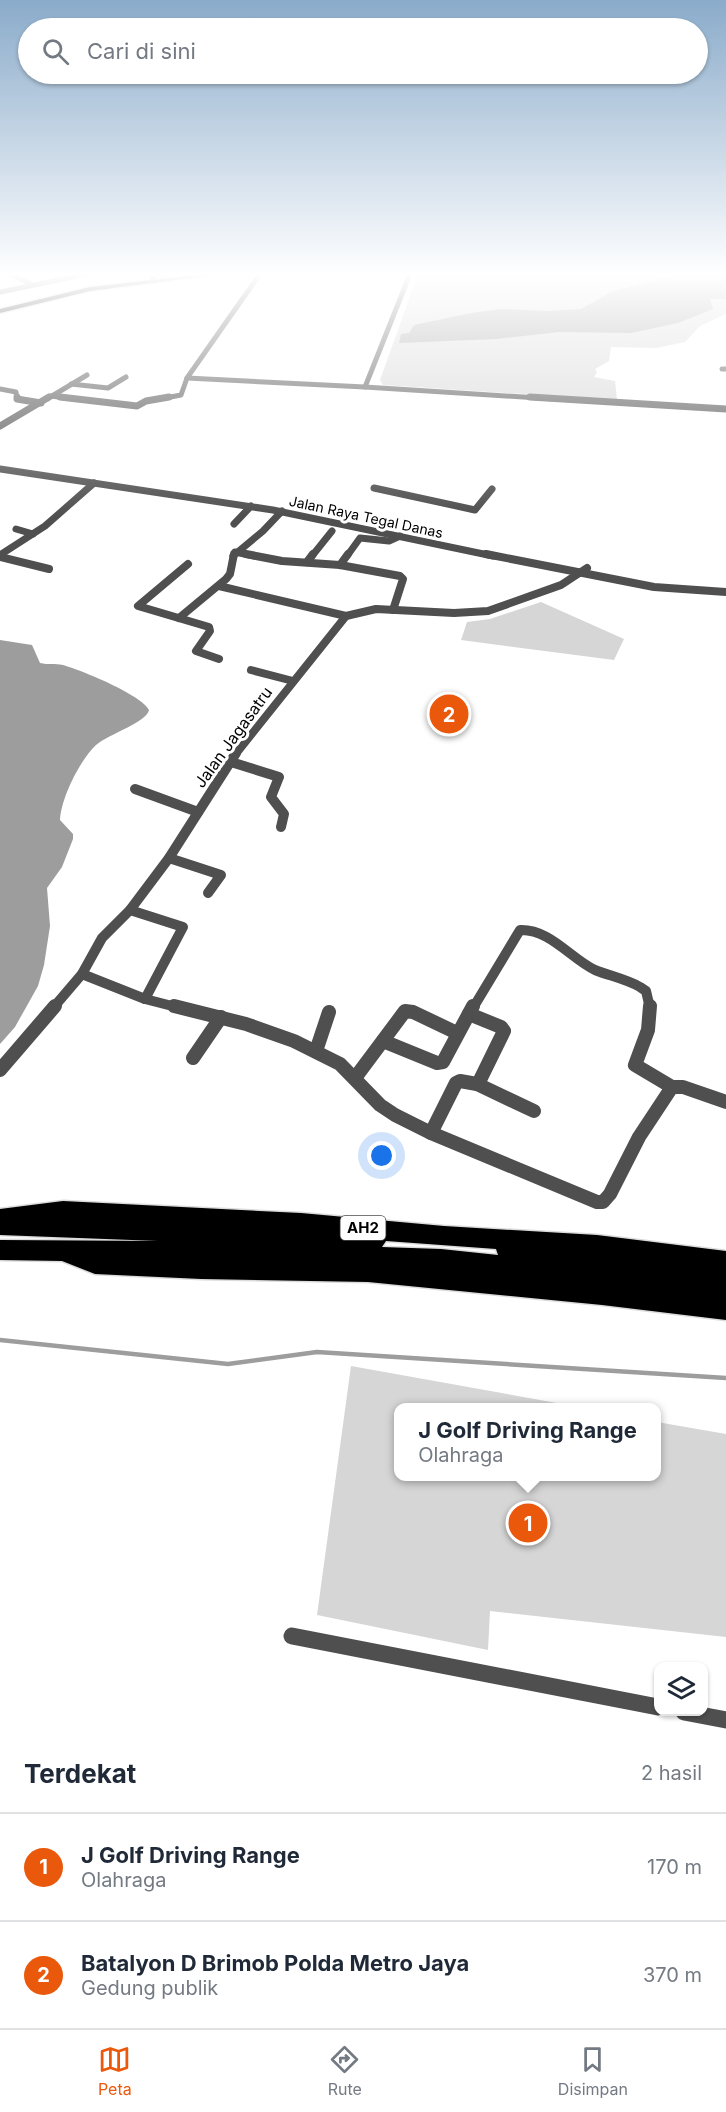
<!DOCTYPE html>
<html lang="id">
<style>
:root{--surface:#fff;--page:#f6f6f7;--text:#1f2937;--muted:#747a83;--line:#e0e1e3;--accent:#ea580c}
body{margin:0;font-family:Inter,sans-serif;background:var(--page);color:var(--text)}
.controls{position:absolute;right:18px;bottom:18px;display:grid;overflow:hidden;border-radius:12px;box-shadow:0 2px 4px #0004}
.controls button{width:54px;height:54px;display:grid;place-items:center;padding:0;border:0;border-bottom:2px solid var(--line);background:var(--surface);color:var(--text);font:30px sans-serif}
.you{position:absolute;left:382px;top:1156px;width:21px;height:21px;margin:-15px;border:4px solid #fff;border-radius:50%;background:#1a73e8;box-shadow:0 0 0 9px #1a73e833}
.badge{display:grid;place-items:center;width:39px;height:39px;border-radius:50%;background:var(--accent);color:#fff;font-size:20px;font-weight:700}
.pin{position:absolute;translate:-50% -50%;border:3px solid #fff;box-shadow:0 2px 6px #0006}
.popup{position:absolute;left:394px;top:1403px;width:267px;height:78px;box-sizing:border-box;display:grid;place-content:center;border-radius:12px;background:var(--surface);filter:drop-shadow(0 2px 4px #0005);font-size:20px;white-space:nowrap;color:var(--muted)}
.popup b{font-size:22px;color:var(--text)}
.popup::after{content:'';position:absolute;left:50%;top:100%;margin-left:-12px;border:12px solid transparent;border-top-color:var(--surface)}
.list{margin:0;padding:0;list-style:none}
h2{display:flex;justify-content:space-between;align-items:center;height:78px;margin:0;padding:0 24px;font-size:26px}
h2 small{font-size:20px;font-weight:400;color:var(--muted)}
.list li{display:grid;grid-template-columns:39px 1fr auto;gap:18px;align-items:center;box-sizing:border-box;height:108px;padding:0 24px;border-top:2px solid var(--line)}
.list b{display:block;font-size:22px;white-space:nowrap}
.list p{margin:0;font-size:20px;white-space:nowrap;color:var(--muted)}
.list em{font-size:20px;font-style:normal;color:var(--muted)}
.icon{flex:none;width:33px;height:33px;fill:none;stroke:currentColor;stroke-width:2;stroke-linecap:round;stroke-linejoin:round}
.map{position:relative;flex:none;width:726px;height:1734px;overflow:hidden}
.search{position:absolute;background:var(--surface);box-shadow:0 2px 4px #0004;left:18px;right:18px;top:18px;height:66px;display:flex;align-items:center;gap:15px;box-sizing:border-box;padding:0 21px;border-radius:33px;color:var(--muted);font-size:22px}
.sheet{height:294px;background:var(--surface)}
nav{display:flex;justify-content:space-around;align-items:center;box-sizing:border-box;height:84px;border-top:2px solid var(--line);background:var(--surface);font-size:16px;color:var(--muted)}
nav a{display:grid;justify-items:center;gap:3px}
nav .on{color:var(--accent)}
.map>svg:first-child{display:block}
.green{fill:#d6d6d6}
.water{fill:#9d9d9d}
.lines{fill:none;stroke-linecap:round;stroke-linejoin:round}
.stream{stroke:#9d9d9d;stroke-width:4.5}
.major-casing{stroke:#dbdbdb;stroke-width:3}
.highway-casing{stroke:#dbdbdb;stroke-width:3}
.minor-far5{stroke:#4f4f4f;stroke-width:5}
.minor-far4{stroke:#4f4f4f;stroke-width:7}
.minor-far3{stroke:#4f4f4f;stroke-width:8}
.minor-far2{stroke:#4f4f4f;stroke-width:10}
.minor-far1{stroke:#4f4f4f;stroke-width:14}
.minor{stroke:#4f4f4f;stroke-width:17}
.major{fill:#000;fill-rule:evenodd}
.highway{fill:#000;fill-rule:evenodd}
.labels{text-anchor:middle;stroke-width:6;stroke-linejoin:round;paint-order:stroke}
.far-street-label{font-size:14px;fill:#000;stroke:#fff}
.shield{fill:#fff;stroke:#4c4c4c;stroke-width:1.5}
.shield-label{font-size:15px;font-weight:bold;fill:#000}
.street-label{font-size:16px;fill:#000;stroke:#fff}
</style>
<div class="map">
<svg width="726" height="1734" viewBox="0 0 726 1734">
<rect width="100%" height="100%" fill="#fff"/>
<g class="green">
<path d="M418 274H726V314L700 326 685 342 656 348 611 347 609 361 595 369 597 372 594 377 615 381 617 400 383 385 380 380Z"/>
<path d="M541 602 624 639 614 660 461 640 467 622 490 619Z"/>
<path d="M351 1366 579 1407 399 1408V1476H657V1422L726 1434V1637L490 1611 488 1650 317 1615Z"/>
</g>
<g class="water">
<path d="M681 274H726V299H710L713 309 678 323 631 333 559 332 496 339 399 343 401 334 409 333 414 325 471 313 501 309 548 311 581 309 613 291Z"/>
<path d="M0 640 32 645 40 663C48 665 55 663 63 665 81 670 142 695 149 710 147 722 109 734 96 745 80 760 61 798 60 820L73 834V839L62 867 47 888 50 926 44 965 38 986 15 1027 0 1044Z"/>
</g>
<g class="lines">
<path class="stream" d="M0 1340 228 1364 317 1352 726 1378"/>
<g class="major-casing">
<path id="major" d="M205 274H221L90 291 0 313V309L90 287Z"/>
</g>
<g class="highway-casing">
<path id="highway" d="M63 1201 301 1213 444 1226 597 1235 726 1251V1320L602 1305 368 1282 201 1279 95 1274 62 1261 0 1260V1240L158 1241 0 1235V1209ZM386 1241 496 1249 498 1255 441 1249 382 1247Z"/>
</g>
<g class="minor-far5">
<path d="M10 274 31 284"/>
<path d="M150 274 155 281"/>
<path d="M260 274 187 378 365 387 410 274"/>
<path d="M0 292 87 274"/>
<path d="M722 369H726"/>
<path d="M71 384 108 388 126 377"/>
<path d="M365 387 554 399"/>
<path d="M0 389 16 392 17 399"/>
<path d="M51 396 73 399"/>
<path d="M47 399 87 375"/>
<path d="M160 399 181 395 187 378"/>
</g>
<g class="minor-far4">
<path d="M17 397V399L41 403"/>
<path d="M60 397 137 406 146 401 169 397"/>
<path d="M530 397 726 409"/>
<path d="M0 426 49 397"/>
<path d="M0 469 273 510 493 556"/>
<path d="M374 488 475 510 492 489"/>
<path d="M234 524 251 506"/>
<path d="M16 529 33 534"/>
<path d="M235 552 254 556"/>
<path d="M0 555 45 526 94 483"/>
<path d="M233 556 263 531 282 511"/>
<path d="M312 556 332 531"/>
<path d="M347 556 360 538 389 541 400 536"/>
</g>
<g class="minor-far3">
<path d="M246 554 282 561 340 565 400 576 403 579 393 610"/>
<path d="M486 554 654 587 726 592"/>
<path d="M0 557 49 569"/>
<path d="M307 562 313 554"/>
<path d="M188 564 138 606 209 627 210 631 196 651 219 659"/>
<path d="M340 565 348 554"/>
<path d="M219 586 346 616"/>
<path d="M179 618 226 579 230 574 234 554"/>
<path d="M251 670 293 681"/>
<path d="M235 755 346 616 376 609 454 613 488 611 561 585 587 568"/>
</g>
<g class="minor-far2">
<path d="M231 762 279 777 271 797 284 814 281 827"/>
<path d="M135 789 198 812"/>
<path d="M169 858 221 875 208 893"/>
<path d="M130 910 183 927 145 999"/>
<path d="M82 974 145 999 180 1008"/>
<path d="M53 1008 82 974 102 938 130 910 169 858 236 753"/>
<path d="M473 1008 520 930C550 929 570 958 595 970 610 976 626 979 640 987L646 991 650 1008"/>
</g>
<g class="minor-far1">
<path d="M174 1006 246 1024 294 1041 340 1064 380 1105 395 1115 431 1133 597 1202H603L610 1194 639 1137 672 1087H683L726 1102"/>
<path d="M650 1006 648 1030 635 1065 672 1087"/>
<path d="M383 1041 437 1063 443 1062 473 1006"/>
<path d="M316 1051 329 1012"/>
<path d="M193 1058 221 1017"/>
<path d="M0 1070 55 1006"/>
<path d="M355 1078 405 1011 413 1012 457 1033"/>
<path d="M477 1084 534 1111"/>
<path d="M431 1133 456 1083 460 1081 477 1084 480 1080 504 1031 501 1027 469 1014"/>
</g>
<g class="minor">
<path d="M292 1636 658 1707"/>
<path d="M684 1712 726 1720"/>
</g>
<use href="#major" class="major"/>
<use href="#highway" class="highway"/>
</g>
<linearGradient id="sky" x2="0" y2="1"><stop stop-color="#8aabca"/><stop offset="0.53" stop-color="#fff"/><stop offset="1" stop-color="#fff" stop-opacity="0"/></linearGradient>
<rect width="726" height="517" fill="url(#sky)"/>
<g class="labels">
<g class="far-street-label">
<text transform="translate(366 517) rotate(12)" y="5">Jalan Raya Tegal Danas</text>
</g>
<rect class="shield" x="340.5" y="1216" width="45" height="24" rx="4.5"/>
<g class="shield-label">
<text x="363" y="1233">AH2</text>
</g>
<g class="street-label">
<text transform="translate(233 737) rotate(-54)" y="6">Jalan Jagasatru</text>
</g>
</g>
</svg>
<div class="controls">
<button><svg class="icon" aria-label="layers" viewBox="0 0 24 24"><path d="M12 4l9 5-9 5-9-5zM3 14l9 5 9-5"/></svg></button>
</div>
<div class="you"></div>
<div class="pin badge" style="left:528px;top:1523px">1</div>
<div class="popup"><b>J Golf Driving Range</b>Olahraga</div>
<div class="pin badge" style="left:449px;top:714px">2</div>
<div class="search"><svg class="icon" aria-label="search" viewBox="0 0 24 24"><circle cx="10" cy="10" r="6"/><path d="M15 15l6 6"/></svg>Cari di sini</div>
</div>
<section class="sheet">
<h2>Terdekat<small>2 hasil</small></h2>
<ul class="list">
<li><span class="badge">1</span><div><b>J Golf Driving Range</b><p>Olahraga</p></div><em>170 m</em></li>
<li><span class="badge">2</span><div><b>Batalyon D Brimob Polda Metro Jaya</b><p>Gedung publik</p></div><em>370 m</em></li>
</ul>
</section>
<nav>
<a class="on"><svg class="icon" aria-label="map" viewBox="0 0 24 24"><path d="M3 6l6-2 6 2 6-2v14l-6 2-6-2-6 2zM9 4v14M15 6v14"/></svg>Peta</a>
<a><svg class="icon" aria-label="directions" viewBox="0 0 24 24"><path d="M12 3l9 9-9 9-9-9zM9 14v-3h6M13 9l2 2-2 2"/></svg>Rute</a>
<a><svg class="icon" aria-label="saved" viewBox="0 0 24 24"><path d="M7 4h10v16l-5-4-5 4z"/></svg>Disimpan</a>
</nav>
